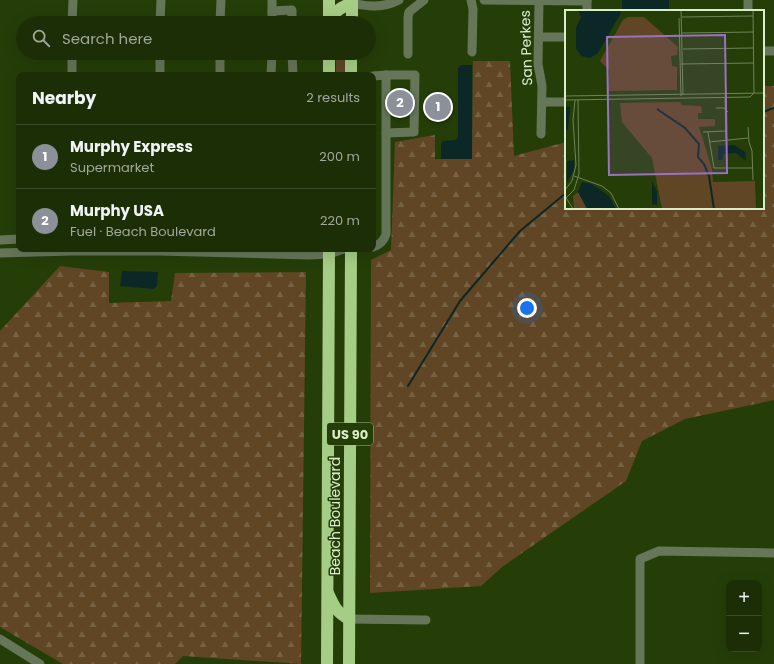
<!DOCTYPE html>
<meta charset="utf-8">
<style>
:root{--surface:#1c2e06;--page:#253610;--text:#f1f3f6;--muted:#a0a89b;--line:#3a4a28;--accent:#8c9099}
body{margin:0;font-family:Poppins,sans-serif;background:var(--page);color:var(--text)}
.controls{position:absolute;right:12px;bottom:12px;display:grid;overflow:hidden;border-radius:8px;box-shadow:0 4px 16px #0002}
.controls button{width:36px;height:36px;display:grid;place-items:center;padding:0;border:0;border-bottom:1px solid var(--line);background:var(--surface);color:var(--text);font:20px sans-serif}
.you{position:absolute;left:527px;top:308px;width:14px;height:14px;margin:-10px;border:3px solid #fff;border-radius:50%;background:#1a73e8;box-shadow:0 0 0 6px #1a73e833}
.badge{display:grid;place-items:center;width:26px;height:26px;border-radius:50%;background:var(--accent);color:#fff;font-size:13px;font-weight:700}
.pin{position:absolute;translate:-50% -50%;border:2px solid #fff;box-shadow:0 1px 4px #0006}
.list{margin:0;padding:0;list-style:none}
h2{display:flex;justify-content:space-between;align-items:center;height:52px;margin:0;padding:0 16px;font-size:17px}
h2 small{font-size:13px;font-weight:400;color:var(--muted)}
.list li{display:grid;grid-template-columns:26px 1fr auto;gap:12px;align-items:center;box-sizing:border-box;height:64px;padding:0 16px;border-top:1px solid var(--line)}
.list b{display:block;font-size:15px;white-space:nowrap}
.list p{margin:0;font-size:13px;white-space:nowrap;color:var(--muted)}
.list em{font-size:13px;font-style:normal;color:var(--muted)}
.icon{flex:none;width:22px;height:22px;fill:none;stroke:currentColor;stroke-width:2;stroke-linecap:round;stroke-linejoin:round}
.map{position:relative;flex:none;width:774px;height:664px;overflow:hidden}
.search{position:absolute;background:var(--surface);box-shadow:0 4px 16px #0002;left:16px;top:16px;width:360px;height:44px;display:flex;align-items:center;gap:10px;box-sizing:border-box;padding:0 14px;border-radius:22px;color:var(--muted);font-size:15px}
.panel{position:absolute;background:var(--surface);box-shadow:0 4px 16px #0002;left:16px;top:72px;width:360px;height:180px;border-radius:8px}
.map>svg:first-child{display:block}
.grass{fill:#604624}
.forest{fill:url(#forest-firs)}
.water{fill:#0b2827}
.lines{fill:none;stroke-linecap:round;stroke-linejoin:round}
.stream{stroke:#0b2827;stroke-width:2}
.minor{stroke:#667659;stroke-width:9}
.highway{stroke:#a6cd86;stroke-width:12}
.labels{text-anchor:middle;stroke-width:3;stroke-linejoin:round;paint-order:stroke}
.shield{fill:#253e08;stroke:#a3b88f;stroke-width:1}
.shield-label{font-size:13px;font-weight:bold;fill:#d9edc9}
.street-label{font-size:14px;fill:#d9edc9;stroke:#253e08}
.inset-river{fill:none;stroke:#0b2827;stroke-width:2}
.inset-road{fill:none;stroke:#6d8455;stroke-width:1}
.view{fill:#9c70c2;fill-opacity:0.15;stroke:#9c70c2;stroke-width:2}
.inset-edge{fill:none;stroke:#d9edc9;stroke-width:2}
</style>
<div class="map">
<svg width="774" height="664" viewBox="0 0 774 664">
<defs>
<pattern id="forest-firs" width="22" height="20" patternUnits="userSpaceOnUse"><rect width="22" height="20" fill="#604624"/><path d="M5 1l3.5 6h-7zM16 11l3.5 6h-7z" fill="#766142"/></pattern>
</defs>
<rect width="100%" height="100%" fill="#253e08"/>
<rect class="grass" x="336" y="53" width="9" height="22"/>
<g class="forest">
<path d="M473 61H510L514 156 566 142V208H763V86H774V400L685 419 642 441 626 481 502 567 481 586 370 593 371 260 391 250 395 142 435 135V159H472Z"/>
<path d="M60 266 109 272V303L171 301 175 273 306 272 301 664 183 656 175 664H63L0 627V331Z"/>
</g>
<g class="water">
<rect x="622" y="0" width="47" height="11"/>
<path d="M461 65H472V159H441V144L443 141 455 140 458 137V68Z"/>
<path d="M122 271 158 272 157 286 153 289 120 286Z"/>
</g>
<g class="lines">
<g class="stream">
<path d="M763 112 774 108"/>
<path d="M408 386 460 301 520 231 566 193"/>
</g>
<g class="minor">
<path d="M471 0 473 9 472 52"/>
<path d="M484 0 587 1"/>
<path d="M587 0V11"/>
<path d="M539 1 538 64 542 86 541 134"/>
<path d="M352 3C368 7 383 8 399 0"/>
<path d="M272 11 292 10V23"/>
<path d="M748 11V0"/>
<path d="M72 23 73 0"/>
<path d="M160 23 161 0"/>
<path d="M220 23 221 0"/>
<path d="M272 23V0"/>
<path d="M539 37H566"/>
<path d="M763 51H774"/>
<path d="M292 53 293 75"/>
<path d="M408 54V17L409 12 424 0"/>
<path d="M72 75V53"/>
<path d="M160 75V53"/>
<path d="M220 75V53"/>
<path d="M271 75 272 53"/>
<path d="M386 75H415L414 132 386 133"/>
<path d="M373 76 386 75V234C384 241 379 245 373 247"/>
<path d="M542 102H566"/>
<path d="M0 240 19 239"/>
<path d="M0 253 72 251H158L309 255 329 254 344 249"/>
<path d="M349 619 426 620"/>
<path d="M0 639 40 664"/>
<path d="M640 664V559L659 551 774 553"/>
</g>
<g class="highway">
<path d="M329 22C335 11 341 7 352 3"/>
<path d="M329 23V0"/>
<path d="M352 23V0"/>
<path d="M329 75V53"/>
<path d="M351 75V53"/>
<path d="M328 593C334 606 336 612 349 619"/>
<path d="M327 664 329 249"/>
<path d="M349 664 351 249"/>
</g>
</g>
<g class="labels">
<rect class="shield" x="327" y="423" width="46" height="22" rx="3"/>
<g class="shield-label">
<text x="350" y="439">US 90</text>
</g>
<g class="street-label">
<text transform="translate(526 48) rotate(-92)" y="5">San Perkes</text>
<text transform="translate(335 516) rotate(-90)" y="5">Beach Boulevard</text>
</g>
</g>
<g transform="translate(565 10)">
<rect width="199" height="199" fill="#253e08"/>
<path d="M63 7H79L113 37 112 45 106 46 107 56 112 57V80L43 81 44 60 35 51 58 10ZM115 92 117 95 136 96 137 103H133V109H150V116L134 117 147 159 148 172 190 171 191 199H97L87 148 57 112 55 93ZM13 182 20 192 22 199H9L8 186Z" fill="#604624"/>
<path d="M13 0H55L56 3 33 43 25 48 16 46 11 38V18L16 7ZM0 96 5 97 3 120H0ZM169 135 180 142 181 151 171 143 159 144 157 150H153V136ZM9 150V160L2 172V151ZM87 171 92 182V195L87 194ZM17 172 27 174 44 186 51 199H22L13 182Z" fill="#0b2827"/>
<path class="inset-river" d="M92 99 120 118 134 134 133 147 139 154 144 166 149 199"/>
<path class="inset-road" d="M116 0 118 85M188 0 189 83M117 7 188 6M114 8 116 86M117 23 189 22M118 39 189 38M116 54 189 53M0 86 199 83M160 88 161 129M0 90 185 87 189 83M151 98H159L163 102M183 117 184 132 187 141 188 170M138 122 161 121M143 122 149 158H187M144 132 183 128M9 166 37 176 46 183 54 199M0 180 7 171 11 155 8 110 10 90M0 186 8 199M0 189 9 180 14 164 13 90"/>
<path class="view" d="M160 25 162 163 44 165 42 27Z"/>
<rect width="199" height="199" class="inset-edge"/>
</g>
</svg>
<div class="controls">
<button>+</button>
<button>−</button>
</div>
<div class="you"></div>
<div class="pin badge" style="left:438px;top:107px">1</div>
<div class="pin badge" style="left:400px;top:103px">2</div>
<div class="search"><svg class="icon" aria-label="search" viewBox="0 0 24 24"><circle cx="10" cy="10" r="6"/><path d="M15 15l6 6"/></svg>Search here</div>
<section class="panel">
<h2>Nearby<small>2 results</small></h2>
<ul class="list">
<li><span class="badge">1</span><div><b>Murphy Express</b><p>Supermarket</p></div><em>200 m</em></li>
<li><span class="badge">2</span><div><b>Murphy USA</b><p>Fuel · Beach Boulevard</p></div><em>220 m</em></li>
</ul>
</section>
</div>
